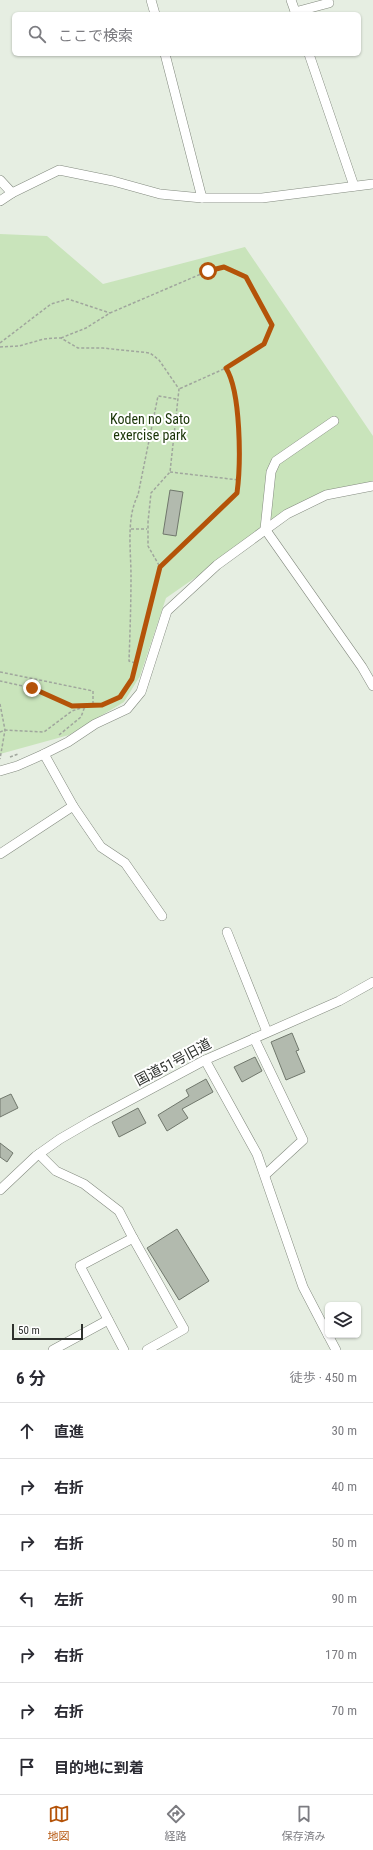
<!DOCTYPE html>
<html lang="ja">
<meta charset="utf-8">
<style>
:root{--surface:#fff;--page:#f7f7f7;--text:#2b2b33;--muted:#7c7c81;--line:#e1e1e2;--accent:#b45309}
body{margin:0;font-family:"Roboto Condensed","Noto Sans JP",sans-serif;background:var(--page);color:var(--text)}
.controls{position:absolute;right:12px;bottom:12px;display:grid;overflow:hidden;border-radius:6px;box-shadow:0 1px 3px #0004}
.controls button{width:36px;height:36px;display:grid;place-items:center;padding:0;border:0;border-bottom:1px solid var(--line);background:var(--surface);color:var(--text);font:20px sans-serif}
.scale{position:absolute;left:12px;bottom:10px;width:71px;box-sizing:border-box;padding-left:4px;border:2px solid #2e312d;border-top:0;font-size:11px;line-height:14px;white-space:nowrap;color:#2e312d;-webkit-text-stroke:3px #fff;paint-order:stroke}
.stop{position:absolute;width:12px;height:12px;margin:-9px;border:3px solid #b45309;border-radius:50%;background:#fff}
.stop.end{background:#b45309;border-color:#fff;box-shadow:0 1px 4px #0008}
.list{margin:0;padding:0;list-style:none}
h2{display:flex;justify-content:space-between;align-items:center;height:52px;margin:0;padding:0 16px;font-size:17px}
h2 small{font-size:13px;font-weight:400;color:var(--muted)}
.list li{display:grid;grid-template-columns:26px 1fr auto;gap:12px;align-items:center;box-sizing:border-box;height:56px;padding:0 16px;border-top:1px solid var(--line)}
.list b{display:block;font-size:15px;white-space:nowrap}
.list em{font-size:13px;font-style:normal;color:var(--muted)}
.icon{flex:none;width:22px;height:22px;fill:none;stroke:currentColor;stroke-width:2;stroke-linecap:round;stroke-linejoin:round}
.map{position:relative;flex:none;width:373px;height:1350px;overflow:hidden}
.search{position:absolute;background:var(--surface);box-shadow:0 1px 3px #0004;left:12px;right:12px;top:12px;height:44px;display:flex;align-items:center;gap:10px;box-sizing:border-box;padding:0 14px;border-radius:6px;color:var(--muted);font-size:15px}
.sheet{height:444px;background:var(--surface)}
nav{display:flex;justify-content:space-around;align-items:center;box-sizing:border-box;height:56px;border-top:1px solid var(--line);background:var(--surface);font-size:11px;color:var(--muted)}
nav a{display:grid;justify-items:center;gap:2px}
nav .on{color:var(--accent)}
.map>svg:first-child{display:block}
.green{fill:#c9e4bb}
.building{fill:#b2baae;stroke:#70776c}
.lines{fill:none;stroke-linecap:round;stroke-linejoin:round}
.minor-casing{stroke:#838a7f;stroke-width:10}
.path{stroke:#a0a69d;stroke-width:1.5;stroke-dasharray:3 2;stroke-linecap:butt}
.minor{stroke:#fff;stroke-width:9}
.route{stroke:#b45309;stroke-width:5}
.labels{text-anchor:middle;stroke-width:4;stroke-linejoin:round;paint-order:stroke}
.park-label{font-size:14px;fill:#193406;stroke:#fff}
.street-label{font-size:14px;fill:#2e312d;stroke:#fff}
</style>
<div class="map">
<svg width="373" height="1350" viewBox="0 0 373 1350">
<rect width="100%" height="100%" fill="#e6eee2"/>
<path class="green" d="M0 234 47 236 103 284 245 247 373 436V486L326 495 287 514 166 598 140 676 124 702 69 735 0 754Z"/>
<g class="building">
<path d="M170 490 183 492 176 536 163 534Z"/>
<path d="M292 1033 299 1050 296 1051 305 1072 286 1080 271 1042Z"/>
<path d="M255 1057 262 1071 242 1082 234 1067Z"/>
<path d="M206 1079 213 1092 182 1109 188 1118 167 1131 158 1115 189 1096 186 1090Z"/>
<path d="M11 1094 18 1108 0 1117V1099Z"/>
<path d="M138 1108 146 1123 119 1137 112 1122Z"/>
<path d="M0 1143 13 1153 7 1162 0 1157Z"/>
<path d="M177 1229 209 1281 179 1300 147 1248Z"/>
</g>
<g class="lines">
<g class="minor-casing">
<g id="minor">
<path d="M151 0 155 14"/>
<path d="M291 0 296 14"/>
<path d="M295 12 329 3"/>
<path d="M165 54 202 198"/>
<path d="M309 54 354 186"/>
<path d="M0 180 12 193"/>
<path d="M0 201 12 193 59 170 113 181 160 194 202 198H262L373 184"/>
<path d="M334 421 276 461 271 472 265 529 362 667 373 686"/>
<path d="M44 754 73 806 101 847 125 863 162 916"/>
<path d="M0 771 17 766 44 754 68 742 95 724 127 709 141 692 167 611 217 565 287 514 326 495 373 486"/>
<path d="M0 854 73 806"/>
<path d="M227 932 267 1032"/>
<path d="M254 1038 303 1140 265 1175"/>
<path d="M205 1060 257 1154 303 1287 328 1335"/>
<path d="M39 1154 56 1171 84 1184 119 1211 133 1238"/>
<path d="M0 1190 36 1156 60 1139 91 1121 205 1060 339 1001 373 982"/>
<path d="M328 1335 336 1350"/>
<path d="M53 1350 108 1320"/>
<path d="M124 1350 80 1266 133 1238 184 1329 147 1350"/>
</g>
</g>
<g class="path">
<path d="M61 338 86 328 110 313 208 271 224 267 246 277 272 325 264 344 226 368 179 389"/>
<path d="M0 343 51 304 68 299 110 313"/>
<path d="M0 347 19 346 44 339 56 338H61L78 348H103L150 353 159 360 179 389 170 472 151 493 148 522V546L160 567 131 679 120 697 102 705H72L32 688 0 681"/>
<path d="M170 472 239 480"/>
<path d="M131 529H147"/>
<path d="M160 567 237 493C241 464 241 392 226 368"/>
<path d="M135 663 129 661C130 633 131 604 131 576 131 550 126 518 138 495L158 396 177 399"/>
<path d="M0 672 93 691V706"/>
<path d="M0 704 5 730 0 759"/>
<path d="M0 732 5 730 44 732 72 711 84 707"/>
<path d="M59 735 81 717 85 706"/>
<path d="M10 757 18 754"/>
</g>
<use href="#minor" class="minor"/>
</g>
<g class="lines">
<path class="route" d="M32 688 72 706 102 705 120 697 132 679 160 567 237 493C241 463 241 392 226 368L264 344 272 325 246 277 224 267 208 271"/>
</g>
<g class="labels">
<g class="park-label">
<text x="150" y="424">Koden no Sato<tspan x="150" dy="16">exercise park</tspan></text>
</g>
<g class="street-label">
<text transform="translate(173 1062) rotate(-28)" y="5">国道51号旧道</text>
</g>
</g>
</svg>
<div class="controls">
<button><svg class="icon" aria-label="layers" viewBox="0 0 24 24"><path d="M12 4l9 5-9 5-9-5zM3 14l9 5 9-5"/></svg></button>
</div>
<div class="scale">50 m</div>
<div class="stop" style="left:208px;top:271px"></div>
<div class="stop end" style="left:32px;top:688px"></div>
<div class="search"><svg class="icon" aria-label="search" viewBox="0 0 24 24"><circle cx="10" cy="10" r="6"/><path d="M15 15l6 6"/></svg>ここで検索</div>
</div>
<section class="sheet">
<h2>6 分<small>徒歩 · 450 m</small></h2>
<ul class="list">
<li><svg class="icon" aria-label="ahead" viewBox="0 0 24 24"><path d="M12 20V5M6 11l6-6 6 6"/></svg><div><b>直進</b></div><em>30 m</em></li>
<li><svg class="icon" aria-label="right" viewBox="0 0 24 24"><path d="M7 20v-9h11M14 6l5 5-5 5"/></svg><div><b>右折</b></div><em>40 m</em></li>
<li><svg class="icon" aria-label="right" viewBox="0 0 24 24"><path d="M7 20v-9h11M14 6l5 5-5 5"/></svg><div><b>右折</b></div><em>50 m</em></li>
<li><svg class="icon" aria-label="left" viewBox="0 0 24 24"><path d="M17 20v-9H6M10 6l-5 5 5 5"/></svg><div><b>左折</b></div><em>90 m</em></li>
<li><svg class="icon" aria-label="right" viewBox="0 0 24 24"><path d="M7 20v-9h11M14 6l5 5-5 5"/></svg><div><b>右折</b></div><em>170 m</em></li>
<li><svg class="icon" aria-label="right" viewBox="0 0 24 24"><path d="M7 20v-9h11M14 6l5 5-5 5"/></svg><div><b>右折</b></div><em>70 m</em></li>
<li><svg class="icon" aria-label="arrive" viewBox="0 0 24 24"><path d="M6 21V4h12l-3 4 3 4H6"/></svg><div><b>目的地に到着</b></div></li>
</ul>
</section>
<nav>
<a class="on"><svg class="icon" aria-label="map" viewBox="0 0 24 24"><path d="M3 6l6-2 6 2 6-2v14l-6 2-6-2-6 2zM9 4v14M15 6v14"/></svg>地図</a>
<a><svg class="icon" aria-label="directions" viewBox="0 0 24 24"><path d="M12 3l9 9-9 9-9-9zM9 14v-3h6M13 9l2 2-2 2"/></svg>経路</a>
<a><svg class="icon" aria-label="saved" viewBox="0 0 24 24"><path d="M7 4h10v16l-5-4-5 4z"/></svg>保存済み</a>
</nav>
